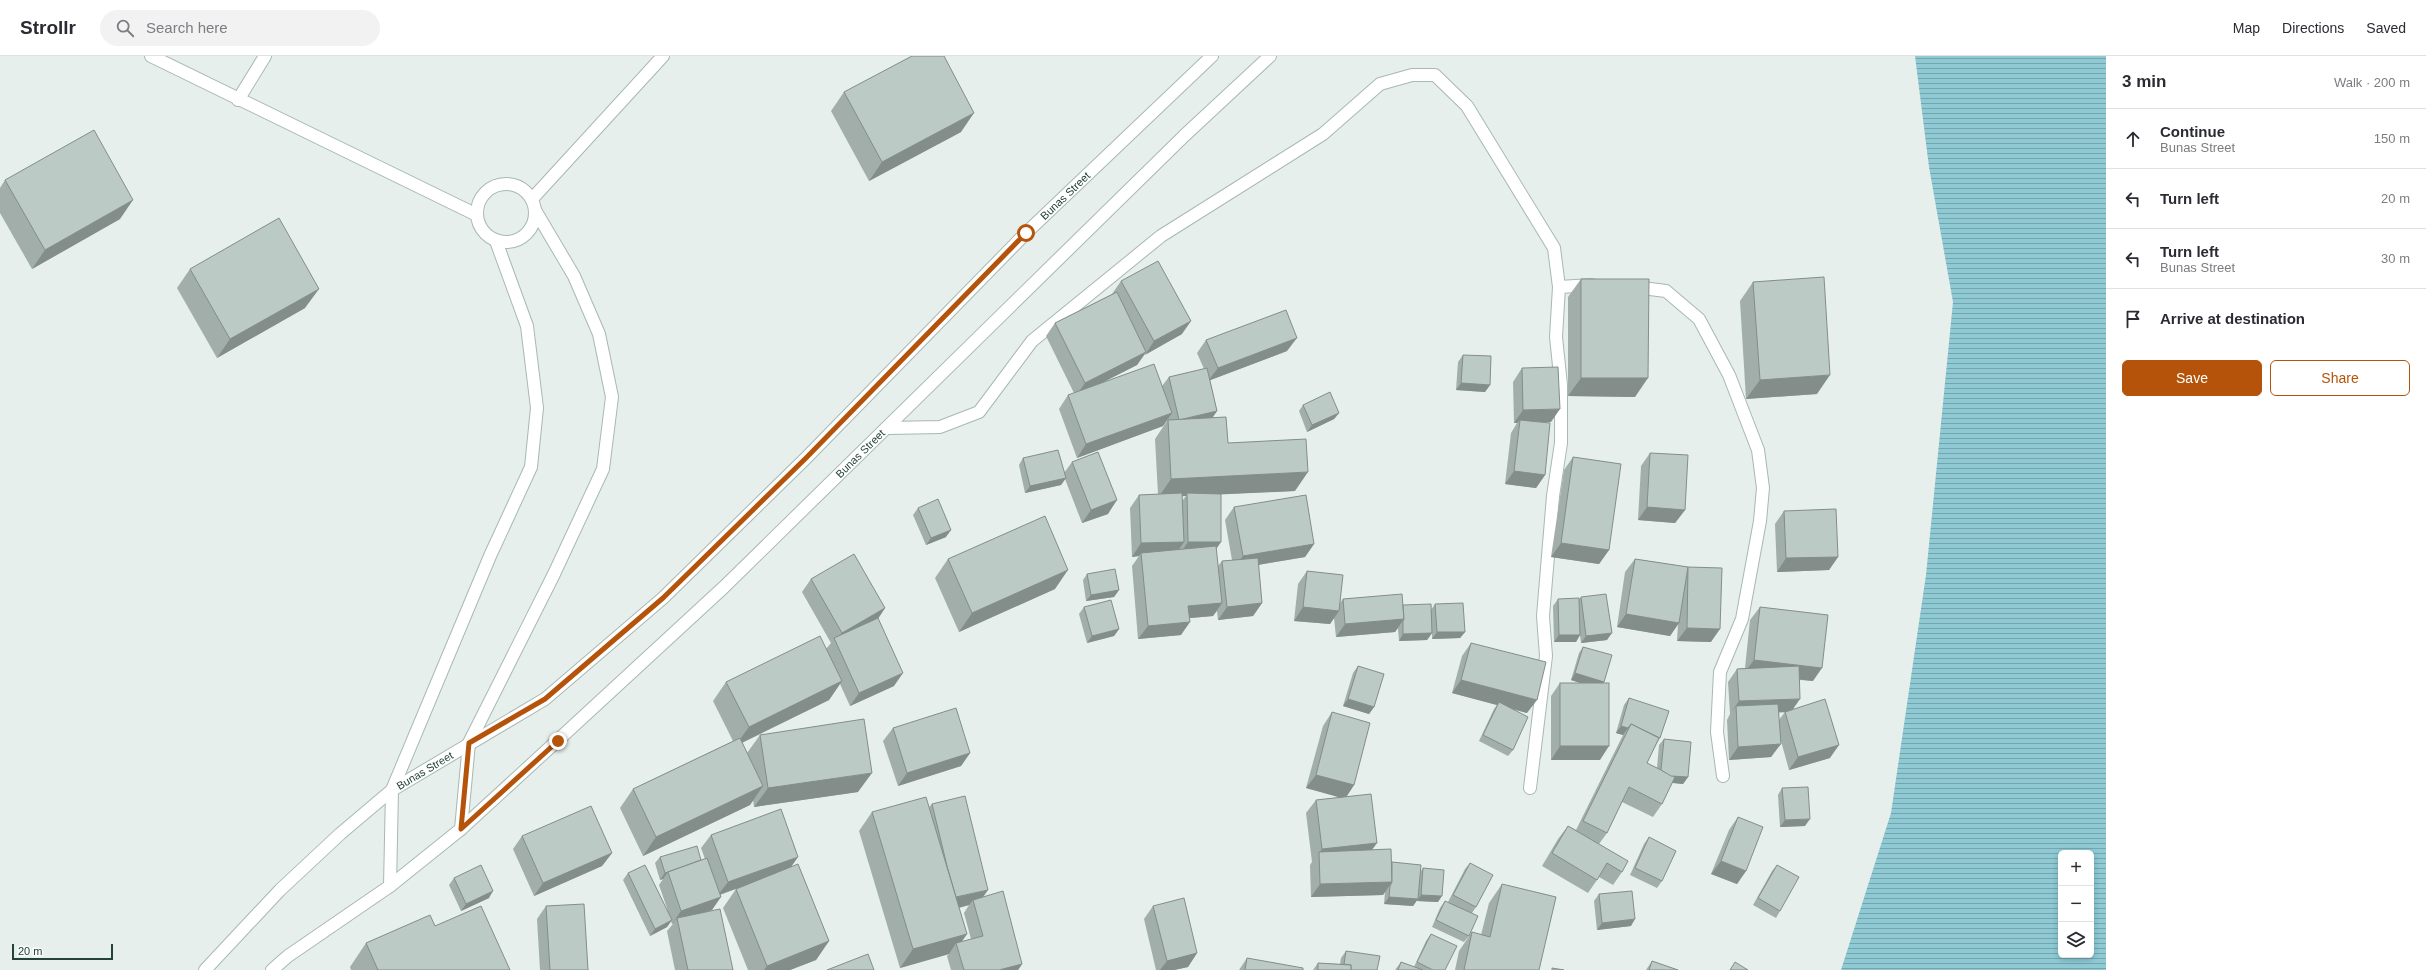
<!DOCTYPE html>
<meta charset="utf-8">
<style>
:root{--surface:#fff;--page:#f2f2f3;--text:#2b2b33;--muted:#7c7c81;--line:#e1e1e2;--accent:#b45309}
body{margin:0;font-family:Helvetica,sans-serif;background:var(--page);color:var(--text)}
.controls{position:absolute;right:12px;bottom:12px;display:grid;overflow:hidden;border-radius:6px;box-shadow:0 2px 6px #0003}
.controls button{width:36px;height:36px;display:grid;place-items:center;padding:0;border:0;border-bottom:1px solid var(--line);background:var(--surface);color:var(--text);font:20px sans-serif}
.scale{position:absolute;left:12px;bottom:10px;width:101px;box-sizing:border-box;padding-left:4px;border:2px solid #24423a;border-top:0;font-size:11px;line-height:14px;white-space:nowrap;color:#24423a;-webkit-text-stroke:3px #f7fbf9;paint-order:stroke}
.stop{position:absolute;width:12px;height:12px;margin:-9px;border:3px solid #b45309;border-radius:50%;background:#fff}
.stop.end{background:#b45309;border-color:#fff;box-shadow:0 1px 4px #0008}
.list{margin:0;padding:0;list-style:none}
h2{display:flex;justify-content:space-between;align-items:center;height:52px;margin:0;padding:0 16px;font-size:17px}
h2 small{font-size:13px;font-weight:400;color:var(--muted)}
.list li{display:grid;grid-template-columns:26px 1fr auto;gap:12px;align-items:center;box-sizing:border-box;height:60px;padding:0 16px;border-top:1px solid var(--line)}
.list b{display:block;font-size:15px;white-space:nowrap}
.list p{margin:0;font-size:13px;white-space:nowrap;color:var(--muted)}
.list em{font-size:13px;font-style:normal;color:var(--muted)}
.actions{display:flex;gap:8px;padding:12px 16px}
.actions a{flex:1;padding:9px 0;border:1px solid var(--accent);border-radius:6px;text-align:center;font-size:14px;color:var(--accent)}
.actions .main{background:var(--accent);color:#fff}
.icon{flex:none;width:22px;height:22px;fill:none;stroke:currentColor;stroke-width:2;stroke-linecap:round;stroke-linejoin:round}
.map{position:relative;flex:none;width:2106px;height:914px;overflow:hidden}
header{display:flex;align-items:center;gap:24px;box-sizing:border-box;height:56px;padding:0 20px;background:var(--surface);border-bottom:1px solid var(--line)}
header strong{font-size:19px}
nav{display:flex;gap:22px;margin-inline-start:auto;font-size:14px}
.search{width:280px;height:36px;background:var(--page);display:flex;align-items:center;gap:10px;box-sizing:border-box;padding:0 14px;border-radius:22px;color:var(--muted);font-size:15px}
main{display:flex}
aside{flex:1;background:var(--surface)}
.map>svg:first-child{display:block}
.water{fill:url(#water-rules);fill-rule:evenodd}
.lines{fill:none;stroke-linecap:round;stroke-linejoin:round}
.minor-casing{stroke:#a8b8b2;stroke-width:14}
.minor{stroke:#fff;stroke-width:12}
.wall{fill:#a1aea9;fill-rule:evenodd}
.shaded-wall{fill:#838d89}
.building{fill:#bbcac4;stroke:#838d89}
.route{stroke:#b45309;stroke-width:5}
.labels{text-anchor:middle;stroke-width:4;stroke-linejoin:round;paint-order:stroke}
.street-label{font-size:11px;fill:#24423a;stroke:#f7fbf9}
</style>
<header>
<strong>Strollr</strong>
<div class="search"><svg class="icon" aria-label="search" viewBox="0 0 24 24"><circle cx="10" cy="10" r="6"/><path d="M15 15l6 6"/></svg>Search here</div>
<nav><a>Map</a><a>Directions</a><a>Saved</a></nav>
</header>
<main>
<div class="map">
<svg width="2106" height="914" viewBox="0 0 2106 914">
<defs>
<pattern id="water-rules" width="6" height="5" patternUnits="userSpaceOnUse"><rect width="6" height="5" fill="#8ec9d4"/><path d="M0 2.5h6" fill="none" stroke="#74a5ad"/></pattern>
</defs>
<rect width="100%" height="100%" fill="#e6efeb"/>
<path class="water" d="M1915 0H2106V914H1841L1891 757 1926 519 1953 246 1929 111ZM2061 797H2091V899H2061Z"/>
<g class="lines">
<g class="minor-casing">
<g id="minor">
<path d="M151 0 477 159"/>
<path d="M238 44 265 0"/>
<circle cx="506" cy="157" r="29"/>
<path d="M532 143 663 0"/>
<path d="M1559 231 1592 229"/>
<path d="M1634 231 1666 235 1699 263 1729 319 1758 394 1763 432 1760 465 1742 563 1720 616 1717 676 1723 720"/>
<path d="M888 372 940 371 979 356 1032 285 1161 180 1323 78 1380 28 1412 19H1435L1467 50 1554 192 1559 231 1556 281 1561 329V387L1553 440 1543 560 1546 600 1530 732"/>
<path d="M461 773 469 687 554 518 603 413 612 341 599 278 574 220 535 154"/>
<path d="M390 830 392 734 490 500 531 411 537 352 527 270 496 185"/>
<path id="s1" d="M205 914 280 834 340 778 392 734 545 643 663 542 806 402 1026 177 1212 0"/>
<path id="s2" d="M272 914 288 900 390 830 461 773 557 685 724 531 1185 79 1270 0"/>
</g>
</g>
<use href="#minor" class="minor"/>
</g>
<g class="wall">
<path d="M844 36 961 76 869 125 831 55Z"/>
<path d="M5 124 120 163 32 213 0 157V132Z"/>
<path d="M190 213 305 252 217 302 177 232Z"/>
<path d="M1581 223 1635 341 1568 340V241Z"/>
<path d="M1121 225 1182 278 1145 298 1137 309 1099 328 1162 330 1169 321 1204 313 1197 297 1206 284 1287 295 1210 324 1217 355 1212 362 1228 387 1295 435 1221 438V486L1216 492 1218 510 1222 505 1232 504 1225 464 1234 451 1314 488 1305 501 1258 509 1262 547 1253 560 1218 564 1217 555 1213 560 1190 562 1181 579 1138 583 1132 510 1139 500 1132 501 1130 452 1139 439 1158 438 1155 383 1167 365V364L1163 370 1077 402 1059 353 1068 339 1074 337 1046 280 1055 267 1112 238ZM1182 440H1186L1182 445Z"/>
<path d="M1753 226 1817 338 1746 343 1740 245Z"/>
<path d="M1463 299 1490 329 1485 336 1456 334 1458 306Z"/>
<path d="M1522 312 1551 366H1542L1545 419 1536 432 1505 428 1511 377 1517 367H1514L1513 326Z"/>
<path d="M1303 349 1339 357 1334 363 1307 376 1299 355Z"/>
<path d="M1650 397 1685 454 1675 467 1638 464 1641 410Z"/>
<path d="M1573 401 1609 494 1599 508 1551 501 1564 414Z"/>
<path d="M1023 402 1064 417 1072 406 1108 458 1082 467 1065 423 1061 429 1025 437 1019 409Z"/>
<path d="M918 452 946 481 926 489 913 459Z"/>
<path d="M1784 455 1838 501 1829 514 1777 516 1775 468Z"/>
<path d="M948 503 1055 533 959 576 935 522Z"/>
<path d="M1635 503 1688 511 1711 586 1677 585 1678 568 1670 580 1617 571 1625 516Z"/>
<path d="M1307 515 1340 547 1343 543 1403 549 1431 554 1435 548 1465 576 1460 582 1432 583V577L1427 584 1399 585 1398 572 1395 576 1336 581 1334 562 1330 568 1294 565 1298 528Z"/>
<path d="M1087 518 1119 534 1114 541 1086 545 1083 524Z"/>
<path d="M811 523 885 552 878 562 894 630 850 650 840 628 829 644 742 687 747 697 760 679 858 736 754 751 753 744 750 749 643 800 620 752 633 733 733 685 713 645 726 626 826 593 831 587 802 536Z"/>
<path d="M1581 541 1607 584 1581 587 1580 579 1576 586H1554L1553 550 1558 543H1579Z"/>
<path d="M1084 551 1119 573 1114 580 1087 587 1079 558Z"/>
<path d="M1760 551 1813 625 1800 624 1793 654 1830 702 1789 714 1781 685 1771 701 1729 704 1727 664 1730 658 1728 626 1737 613 1745 612 1750 564ZM1779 656H1785L1779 664Z"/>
<path d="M1471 587 1527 657 1513 653V694L1508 700 1479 685 1494 653 1497 649 1452 637 1462 600Z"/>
<path d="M1583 591 1604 626 1600 704H1551V640L1560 627H1580L1571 624 1579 597Z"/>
<path d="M1358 610 1374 651 1369 658 1343 650 1353 617Z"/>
<path d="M1629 642 1660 682 1656 689 1647 707 1657 712 1659 689 1664 683 1688 721 1683 728 1672 727 1662 748 1653 761 1622 746 1607 777 1599 788 1622 816 1613 829 1599 821 1588 837 1542 810 1558 783 1568 770 1576 774 1623 679 1616 677 1624 649Z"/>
<path d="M1332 656 1354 729 1346 741 1377 787 1372 794 1392 806 1420 817 1423 812 1438 846 1417 845V844L1413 850 1384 848 1385 836 1383 839 1311 841 1310 809 1312 806 1306 757 1316 744 1341 741 1306 732 1323 670Z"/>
<path d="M893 672 970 697 961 710 898 730 883 685Z"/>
<path d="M1782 732 1805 770 1780 771 1778 739Z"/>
<path d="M932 748 983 841 1022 908 1018 914H951L947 900 949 898 900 912 859 775 872 756 929 751ZM969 849 964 857 971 883 961 886 967 878 959 852Z"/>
<path d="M1738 761 1746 815 1737 828 1711 818 1729 774Z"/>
<path d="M711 779 791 811 829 885 816 904 790 914H748L723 852 736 833 720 839 712 854 704 856 733 914H675L667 875 673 868H672L671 865 667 871 650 880 623 824 628 817 668 855 659 829 663 823 660 824 655 807 660 801 701 804 705 803 701 792Z"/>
<path d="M522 780 612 797 602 810 534 840 513 793Z"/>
<path d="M1649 781 1662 825 1657 832 1630 819 1644 788Z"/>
<path d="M1470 807 1476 851 1472 857 1469 880 1464 886 1432 871 1440 852 1445 845 1454 849 1448 846 1465 813Z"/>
<path d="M1777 809 1780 855 1776 862 1753 849 1772 815Z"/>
<path d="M454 822 489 842 461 855 449 829Z"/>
<path d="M1502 828 1539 914H1455L1459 895 1472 876 1481 879 1489 847Z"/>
<path d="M1599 838 1631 870 1597 874 1594 845Z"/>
<path d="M546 850 588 914H540L537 863Z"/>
<path d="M1153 850 1197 897 1188 911 1174 914H1156L1144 863Z"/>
<path d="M435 870 510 914H351L350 911 366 887Z"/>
<path d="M1431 878 1445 914H1395L1401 906 1414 911 1426 885Z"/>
<path d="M1346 895 1377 914H1313L1318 907 1340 908 1341 902Z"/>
<path d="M1247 902 1303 914H1239Z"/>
<path d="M1652 905 1678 914H1646Z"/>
</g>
<g class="shaded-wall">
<path d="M974 57 961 76 869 125 882 106Z"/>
<path d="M133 144 120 163 32 213 45 194Z"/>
<path d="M319 233 305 252 217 302 230 283Z"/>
<path d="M1191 265 1182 278 1145 299 1154 285Z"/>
<path d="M1297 282 1287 295 1208 325 1218 312Z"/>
<path d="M1146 296 1137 309 1076 340 1085 327Z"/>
<path d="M1830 319 1817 338 1746 343 1760 324Z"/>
<path d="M1581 322H1648L1635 341 1568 340Z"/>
<path d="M1461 327 1490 329 1485 336 1456 334Z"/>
<path d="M1560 353 1551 366 1520 367V364L1517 367H1514L1523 354Z"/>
<path d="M1217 355 1208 368 1180 364Z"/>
<path d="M1172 357 1163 370 1077 402 1086 388Z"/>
<path d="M1339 357 1334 363 1307 376 1312 369Z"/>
<path d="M1514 415 1545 419 1536 432 1505 428Z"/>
<path d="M1308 416 1295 435 1188 440 1187 437 1186 440 1158 442 1171 423Z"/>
<path d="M1066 422 1061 429 1025 437 1030 430Z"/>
<path d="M1117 444 1108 458 1082 467 1091 454Z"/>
<path d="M1647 451 1685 454 1675 467 1638 464Z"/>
<path d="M951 474 946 481 926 489 931 482Z"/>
<path d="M1184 486 1175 499 1141 497 1139 500 1132 501 1141 487Z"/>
<path d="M1188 486H1221L1212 499H1179Z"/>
<path d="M1561 487 1609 494 1599 508 1551 501Z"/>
<path d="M1314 488 1305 501 1233 513 1243 500Z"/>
<path d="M1838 501 1829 514 1777 516 1786 502Z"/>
<path d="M1068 514 1055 533 959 576 972 557Z"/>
<path d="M1119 534 1114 541 1086 545 1091 539Z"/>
<path d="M1222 547 1213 560 1179 563 1188 550Z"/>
<path d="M1262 547 1253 560 1218 564 1227 551Z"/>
<path d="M1303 551 1339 555 1330 568 1294 565Z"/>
<path d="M885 552 876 566 836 586 842 577Z"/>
<path d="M1626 558 1679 567 1670 580 1617 571Z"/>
<path d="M1404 563 1395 576 1336 581 1345 568Z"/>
<path d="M1190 566 1181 579 1138 583 1148 570Z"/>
<path d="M1687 572 1720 573 1711 586 1677 585Z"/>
<path d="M1119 573 1114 580 1087 587 1092 580Z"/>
<path d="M1437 576H1465L1460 582 1432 583Z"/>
<path d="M1432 577 1427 584 1399 585 1403 578Z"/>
<path d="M1612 577 1607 584 1581 587 1586 580Z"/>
<path d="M1559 579H1580L1576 586H1554Z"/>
<path d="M1754 604 1822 612 1813 625 1744 617Z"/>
<path d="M903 617 894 630 850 650 859 637Z"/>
<path d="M1575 617 1604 626 1599 633 1571 624Z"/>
<path d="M1461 624 1537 644 1527 657 1498 649 1499 646 1497 649 1452 637Z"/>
<path d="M842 625 829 644 735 690 749 671Z"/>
<path d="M1348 643 1374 651 1369 658 1343 650Z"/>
<path d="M1800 643 1791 656 1736 658V650L1730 658 1739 645Z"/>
<path d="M1621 670 1628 672 1623 679 1616 677Z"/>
<path d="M1781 688 1771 701 1729 704 1738 691Z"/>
<path d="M1839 689 1830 702 1789 714 1798 701Z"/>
<path d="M1560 690H1609L1600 704H1551Z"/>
<path d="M970 697 961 710 898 730 907 717Z"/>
<path d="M872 717 858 736 754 751 768 732Z"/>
<path d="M1316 719 1354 729 1345 743 1306 732Z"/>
<path d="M1660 719 1688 721 1683 728 1656 725Z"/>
<path d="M763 730 750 749 643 800 656 781Z"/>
<path d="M1810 763 1805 770 1780 771 1785 764Z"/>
<path d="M1377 787 1367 800 1319 797 1322 793Z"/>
<path d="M612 797 602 810 534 840 543 827Z"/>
<path d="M798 801 789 814 718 839 728 826Z"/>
<path d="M1721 805 1746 815 1737 828 1711 818Z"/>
<path d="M668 816 663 823 660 824 665 817Z"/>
<path d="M1392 826 1383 839 1311 841 1320 828Z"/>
<path d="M988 834 979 847 973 844 969 849 945 855 954 842Z"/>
<path d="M493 835 489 842 461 855 466 848Z"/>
<path d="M1421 839 1442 840 1438 846 1417 845Z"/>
<path d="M721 841 712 854 677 866V862L672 868 681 855Z"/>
<path d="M1389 841 1418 843 1413 850 1384 848Z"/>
<path d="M1635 863 1631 870 1597 874 1602 867Z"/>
<path d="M672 864 667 871 650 880 655 873Z"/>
<path d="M967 878 958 891 956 887 949 898 900 912 913 893Z"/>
<path d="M829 885 816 904 790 914H764L767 910Z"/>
<path d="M1197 897 1188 911 1174 914H1160L1167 905Z"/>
<path d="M1022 908 1018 914H999Z"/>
</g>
<g class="building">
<path d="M912 0H944L974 57 882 106 844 36Z"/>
<path d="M94 74 133 144 45 194 5 124Z"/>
<path d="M279 162 319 233 230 283 190 213Z"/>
<path d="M1158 205 1191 265 1154 285 1121 225Z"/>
<path d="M1824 221 1830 319 1760 324 1753 226Z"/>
<path d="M1581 223H1649L1648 322H1581Z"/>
<path d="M1117 236 1146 296 1085 327 1055 267Z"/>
<path d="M1286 254 1297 282 1218 312 1206 284Z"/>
<path d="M1463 299 1491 300 1490 329 1461 327Z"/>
<path d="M1154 308 1172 357 1086 388 1068 339Z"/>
<path d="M1558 311 1560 353 1523 354 1522 312Z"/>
<path d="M1207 312 1217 355 1183 363 1179 364 1169 321Z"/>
<path d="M1330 336 1339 357 1312 369 1303 349Z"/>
<path d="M1226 361 1228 387 1306 383 1308 416 1171 423 1168 364Z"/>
<path d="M1520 364 1550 367 1545 419 1514 415Z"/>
<path d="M1058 394 1066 422 1030 430 1023 402Z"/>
<path d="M1098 396 1117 444 1091 454 1072 406Z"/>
<path d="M1650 397 1688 399 1685 454 1647 451Z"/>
<path d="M1573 401 1621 408 1609 494 1561 487Z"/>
<path d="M1182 437 1184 486 1141 487 1139 439Z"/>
<path d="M1187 437 1221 438V486H1188Z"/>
<path d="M1306 439 1314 488 1243 500 1234 451Z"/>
<path d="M938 443 951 474 931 482 918 452Z"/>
<path d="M1836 453 1838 501 1786 502 1784 455Z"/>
<path d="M1045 460 1068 514 972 557 948 503Z"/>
<path d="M1216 490 1222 547 1188 550 1190 566 1148 570 1141 497Z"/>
<path d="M854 498 885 552 842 577 811 523Z"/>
<path d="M1258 502 1262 547 1227 551 1222 505Z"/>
<path d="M1635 503 1688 511 1679 567 1626 558Z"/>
<path d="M1688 511 1722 512 1720 573 1687 572Z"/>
<path d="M1115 513 1119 534 1091 539 1087 518Z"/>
<path d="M1307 515 1343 519 1339 555 1303 551Z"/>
<path d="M1402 538 1404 563 1345 568 1343 543Z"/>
<path d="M1606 538 1612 577 1586 580 1581 541Z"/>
<path d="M1579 542 1580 579H1559L1558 543Z"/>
<path d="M1111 544 1119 573 1092 580 1084 551Z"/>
<path d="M1463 547 1465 576H1437L1435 548Z"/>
<path d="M1431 548 1432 577 1403 578V565L1404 563 1403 549Z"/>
<path d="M1760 551 1828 559 1822 612 1754 604Z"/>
<path d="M878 562 903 617 859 637 834 582Z"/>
<path d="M820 580 842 625 749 671 726 626Z"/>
<path d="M1471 587 1546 606 1537 644 1461 624Z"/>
<path d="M1583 591 1612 599 1604 626 1575 617Z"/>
<path d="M1358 610 1384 618 1374 651 1348 643Z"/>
<path d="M1799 610 1800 643 1739 645 1737 613Z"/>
<rect x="1560" y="627" width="49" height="63"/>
<path d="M1629 642 1669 655 1660 682 1631 668 1628 672 1621 670Z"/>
<path d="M1825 643 1839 689 1798 701 1785 656Z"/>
<path d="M1499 646 1528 661 1513 694 1483 679Z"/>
<path d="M1778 648 1781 688 1738 691 1736 650Z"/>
<path d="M956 652 970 697 907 717 893 672Z"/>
<path d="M1332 656 1370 667 1354 729 1316 719Z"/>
<path d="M864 663 872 717 768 732 760 679Z"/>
<path d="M1631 668 1659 682 1647 707 1675 721 1662 748 1629 731 1607 777 1583 765Z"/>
<path d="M740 682 763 730 656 781 633 733Z"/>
<path d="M1664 683 1691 686 1688 721 1671 720 1661 714Z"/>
<path d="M1808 731 1810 763 1785 764 1782 732Z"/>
<path d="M1371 738 1377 787 1322 793 1316 744Z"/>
<path d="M965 740 988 834 956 841 947 810 932 748Z"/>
<path d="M926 741 967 878 913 893 872 756Z"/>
<path d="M591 750 612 797 543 827 522 780Z"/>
<path d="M781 753 798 801 728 826 711 779Z"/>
<path d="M1738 761 1763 771 1746 815 1721 805Z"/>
<path d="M1568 770 1628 805 1622 816 1607 807 1597 824 1552 797Z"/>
<path d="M1649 781 1676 795 1662 825 1635 812Z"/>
<path d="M697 790 701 804 665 817 660 801Z"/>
<path d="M1391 793 1392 826 1320 828 1319 796Z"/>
<path d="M707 802 721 841 681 855 668 816Z"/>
<path d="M1392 806 1421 809 1418 843 1389 841 1390 830 1392 826Z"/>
<path d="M1470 807 1493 819 1476 851 1453 839Z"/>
<path d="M798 808 829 885 767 910 736 833Z"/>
<path d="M481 809 493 835 466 848 454 822Z"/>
<path d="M645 809 672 864 655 873 628 817Z"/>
<path d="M1777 809 1799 821 1780 855 1758 842Z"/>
<path d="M1423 812 1444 814 1442 840 1421 839Z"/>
<path d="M1502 828 1556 841 1539 914H1464L1472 876 1490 881Z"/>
<path d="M1003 835 1022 908 999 914H964L956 887 983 880 973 844Z"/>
<path d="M1632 835 1635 863 1602 867 1599 838Z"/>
<path d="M1184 842 1197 897 1167 905 1153 850Z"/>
<path d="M1445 845 1478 860 1469 880 1436 864Z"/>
<path d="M584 848 588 914H550L546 850Z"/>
<path d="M481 850 510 914H378L366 887 430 859 435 870Z"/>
<path d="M720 853 733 914H688L677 862Z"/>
<path d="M1431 878 1457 890 1445 914H1433L1417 906Z"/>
<path d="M1346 895 1380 900 1377 914H1351V909L1344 908Z"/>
<path d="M868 898 874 914H827Z"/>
<path d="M1247 902 1303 912V914H1245Z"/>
<path d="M1652 905 1678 914H1649Z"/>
<path d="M1401 906 1423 914H1398Z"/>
<path d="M1735 906 1748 914H1730Z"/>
<path d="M1318 907 1351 909V914H1318Z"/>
<path d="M1552 912 1564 914H1552Z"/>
</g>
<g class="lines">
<path class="route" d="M558 685 461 773 469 687 545 643 663 542 806 402 1026 177"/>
</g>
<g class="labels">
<g class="street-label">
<text dy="4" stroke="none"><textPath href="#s1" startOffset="1162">Bunas Street</textPath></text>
<text dy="4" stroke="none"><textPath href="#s2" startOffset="784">Bunas Street</textPath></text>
<text dy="4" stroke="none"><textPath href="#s1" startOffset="298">Bunas Street</textPath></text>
</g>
</g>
</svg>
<div class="controls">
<button>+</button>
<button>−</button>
<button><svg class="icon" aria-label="layers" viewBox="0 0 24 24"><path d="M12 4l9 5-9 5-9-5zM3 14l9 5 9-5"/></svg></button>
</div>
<div class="scale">20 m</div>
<div class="stop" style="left:1026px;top:177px"></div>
<div class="stop end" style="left:558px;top:685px"></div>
</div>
<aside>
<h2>3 min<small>Walk · 200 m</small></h2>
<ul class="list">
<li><svg class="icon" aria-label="ahead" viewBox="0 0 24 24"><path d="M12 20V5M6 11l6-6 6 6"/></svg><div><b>Continue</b><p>Bunas Street</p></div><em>150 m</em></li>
<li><svg class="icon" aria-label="left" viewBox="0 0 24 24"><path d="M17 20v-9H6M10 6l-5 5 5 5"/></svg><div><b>Turn left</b></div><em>20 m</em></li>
<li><svg class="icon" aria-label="left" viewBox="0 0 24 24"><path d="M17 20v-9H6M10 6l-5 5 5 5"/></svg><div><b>Turn left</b><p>Bunas Street</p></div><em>30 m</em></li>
<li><svg class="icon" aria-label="arrive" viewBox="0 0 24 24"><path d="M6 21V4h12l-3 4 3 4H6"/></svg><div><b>Arrive at destination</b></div></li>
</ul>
<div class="actions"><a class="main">Save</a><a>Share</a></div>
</aside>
</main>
